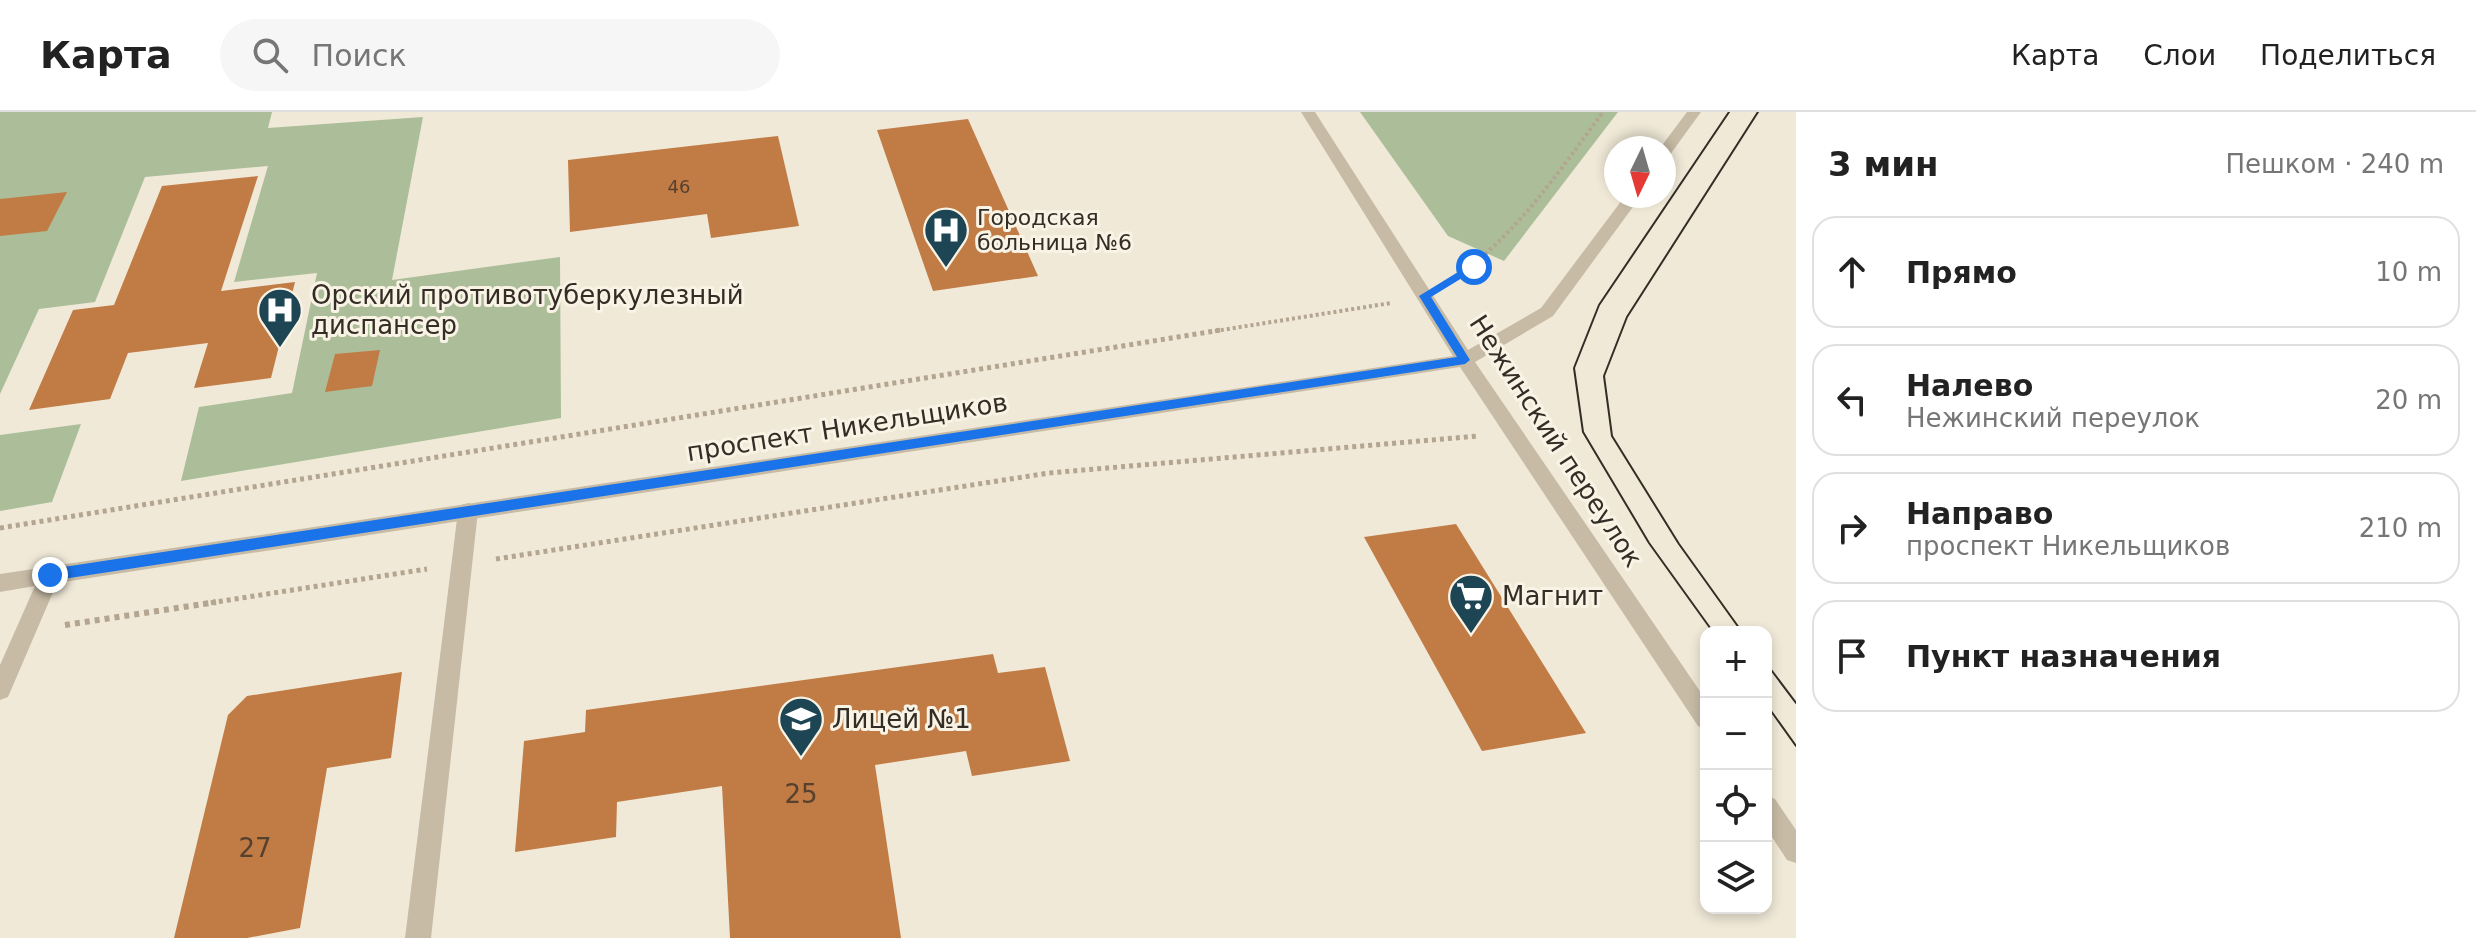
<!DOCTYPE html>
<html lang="ru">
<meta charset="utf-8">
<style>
:root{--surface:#fff;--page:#f6f6f6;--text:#222;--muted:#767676;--line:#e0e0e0}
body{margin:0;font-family:"DejaVu Sans",sans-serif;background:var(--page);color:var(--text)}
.controls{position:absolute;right:24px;bottom:24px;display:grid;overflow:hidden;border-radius:16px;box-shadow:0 4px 12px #0003}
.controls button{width:72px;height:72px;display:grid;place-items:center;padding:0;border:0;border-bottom:2px solid var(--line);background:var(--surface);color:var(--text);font:40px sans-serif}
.compass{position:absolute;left:1604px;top:24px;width:72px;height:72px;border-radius:50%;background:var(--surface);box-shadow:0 4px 12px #0003;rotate:185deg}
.stop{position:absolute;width:24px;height:24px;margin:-18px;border:6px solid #1a73e8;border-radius:50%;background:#fff}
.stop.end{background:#1a73e8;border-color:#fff;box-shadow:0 2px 8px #0008}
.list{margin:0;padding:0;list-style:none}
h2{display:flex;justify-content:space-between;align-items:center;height:104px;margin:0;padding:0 32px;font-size:34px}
h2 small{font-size:26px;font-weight:400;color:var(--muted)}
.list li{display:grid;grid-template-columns:52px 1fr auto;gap:24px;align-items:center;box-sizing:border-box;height:112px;margin:0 16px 16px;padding:0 16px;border:2px solid var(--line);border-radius:24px}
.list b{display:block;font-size:30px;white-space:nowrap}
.list p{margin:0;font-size:26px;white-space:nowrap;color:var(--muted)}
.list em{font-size:26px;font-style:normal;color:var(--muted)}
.icon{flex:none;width:44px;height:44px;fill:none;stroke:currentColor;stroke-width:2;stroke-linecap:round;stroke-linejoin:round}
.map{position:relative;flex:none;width:1796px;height:826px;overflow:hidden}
header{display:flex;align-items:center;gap:48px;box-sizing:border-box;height:112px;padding:0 40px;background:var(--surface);border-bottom:2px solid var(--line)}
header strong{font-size:38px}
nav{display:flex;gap:44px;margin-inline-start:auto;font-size:28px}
.search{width:560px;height:72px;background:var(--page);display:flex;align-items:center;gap:20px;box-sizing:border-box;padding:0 28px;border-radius:44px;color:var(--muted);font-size:30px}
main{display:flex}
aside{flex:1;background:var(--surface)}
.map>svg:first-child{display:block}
.green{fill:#abbe99}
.building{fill:#c17b45}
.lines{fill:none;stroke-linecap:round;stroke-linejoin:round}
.path-far2{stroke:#b3a58f;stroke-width:4;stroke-dasharray:3 3;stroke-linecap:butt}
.path-far1{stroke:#b3a58f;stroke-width:5;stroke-dasharray:4 4;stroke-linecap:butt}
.path{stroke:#b3a58f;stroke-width:6;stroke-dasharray:5 5;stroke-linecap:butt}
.lane{fill:#c7bba5;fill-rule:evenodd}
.street{fill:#c7bba5;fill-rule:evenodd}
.tram{stroke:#332d26;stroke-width:2}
.route{fill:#1a73e8}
.labels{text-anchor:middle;stroke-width:6;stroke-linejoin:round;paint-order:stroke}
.far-number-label{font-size:18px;fill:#56402e}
.far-poi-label{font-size:22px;fill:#332d26;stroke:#f8f3e4;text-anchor:start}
.poi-label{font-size:26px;fill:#332d26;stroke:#f8f3e4;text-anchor:start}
.street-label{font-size:26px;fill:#332d26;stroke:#f8f3e4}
.near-number-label{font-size:26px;fill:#56402e}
</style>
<header>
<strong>Карта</strong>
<div class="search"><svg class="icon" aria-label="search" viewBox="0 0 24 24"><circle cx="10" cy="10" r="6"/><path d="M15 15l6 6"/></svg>Поиск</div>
<nav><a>Карта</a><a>Слои</a><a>Поделиться</a></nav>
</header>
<main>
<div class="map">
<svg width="1796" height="826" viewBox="0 0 1796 826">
<rect width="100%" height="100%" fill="#f0e9d8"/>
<g class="green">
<path d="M0 0H272L268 16 423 5 392 168 560 145 561 306 181 369 199 295 292 281 317 161 234 170 268 54 145 65 95 190 39 197 0 282Z"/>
<path d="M1360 0H1618L1504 149 1448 124Z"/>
<path d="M81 312 52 390 0 399V323Z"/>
</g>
<g class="building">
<path d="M968 7 1038 164 933 179 877 18Z"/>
<path d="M778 24 799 114 711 126 707 102 570 120 568 48Z"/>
<path d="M258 64 221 179 295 170 271 266 194 276 208 231 128 241 110 287 29 298 73 198 114 193 162 74Z"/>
<path d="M67 80 47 119 0 124V87Z"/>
<path d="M380 238 372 274 325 280 335 242Z"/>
<path d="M1456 412 1586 621 1482 639 1364 425Z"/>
<path d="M993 542 998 561 1045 555 1070 649 972 664 966 639 875 653 901 826H730L722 674 617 690 616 725 515 740 524 629 585 620 586 598Z"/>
<path d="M402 560 391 646 327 656 300 816 247 826H174L228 603 247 584Z"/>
</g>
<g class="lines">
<g class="path-far2">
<path d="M1452 168C1516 124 1557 62 1603 0"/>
<path d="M1209 220 1391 191"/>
</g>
<g class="path-far1">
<path d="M0 416 1221 218"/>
<path d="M496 447 1049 361 1478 324"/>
<path d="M203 492 427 457"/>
</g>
<path class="path" d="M65 513 216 490"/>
<path class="lane" d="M468 391 475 393 478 399 431 826H405L458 399 461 393Z"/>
<g class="street">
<path d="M1301 0H1315L1468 238 1541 196 1625 84H1641L1553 204 1475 250 1706 588V618L1698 614 1460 255 57 471 8 585 0 588V553L35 474 0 480V462L1453 244Z"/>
<path d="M1687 0H1701L1669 44 1664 45V36H1660Z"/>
<path d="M1766 683 1775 687 1796 718V751L1787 748 1766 716Z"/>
</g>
<g class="tram">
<path d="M1713 520 1649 431 1583 320 1574 256 1599 193 1729 0"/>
<path d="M1742 520 1679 432 1612 324 1604 264 1627 205 1758 0"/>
<path d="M1766 551 1796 591"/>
<path d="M1766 592 1796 634"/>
</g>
</g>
<path class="route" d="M1471 152 1480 155 1431 185 1470 248 1465 252 50 469 43 463 50 457 1457 245 1419 184Z"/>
<defs>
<g id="hospital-pin" transform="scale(2.3)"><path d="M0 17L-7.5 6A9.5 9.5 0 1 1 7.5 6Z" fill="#1d4553" stroke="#f8f3e4"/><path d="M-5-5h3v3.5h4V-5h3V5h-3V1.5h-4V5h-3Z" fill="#fff"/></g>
<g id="supermarket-pin" transform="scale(2.3)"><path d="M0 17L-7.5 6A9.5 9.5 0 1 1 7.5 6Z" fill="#1d4553" stroke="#f8f3e4"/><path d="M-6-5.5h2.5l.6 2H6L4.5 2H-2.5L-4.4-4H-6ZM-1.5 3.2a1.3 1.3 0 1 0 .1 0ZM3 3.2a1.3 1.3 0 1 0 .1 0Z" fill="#fff"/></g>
<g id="school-pin" transform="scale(2.3)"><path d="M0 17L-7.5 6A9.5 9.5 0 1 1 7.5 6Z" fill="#1d4553" stroke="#f8f3e4"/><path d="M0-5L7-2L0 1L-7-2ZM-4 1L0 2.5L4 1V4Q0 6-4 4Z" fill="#fff"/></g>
</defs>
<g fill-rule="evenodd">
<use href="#hospital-pin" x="946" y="118"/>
<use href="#hospital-pin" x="280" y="198"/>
<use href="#supermarket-pin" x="1471" y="484"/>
<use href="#school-pin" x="801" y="607"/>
</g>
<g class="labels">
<g class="far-number-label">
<text x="679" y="81">46</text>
</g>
<g class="far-poi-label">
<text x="977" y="113">Городская<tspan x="977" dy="25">больница №6</tspan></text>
</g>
<g class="poi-label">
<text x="311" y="192">Орский противотуберкулезный<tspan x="311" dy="30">диспансер</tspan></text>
<text x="1502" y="493">Магнит</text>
<text x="832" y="616">Лицей №1</text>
</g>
<g class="street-label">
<text transform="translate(847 315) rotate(-9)" y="9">проспект Никельщиков</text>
<text transform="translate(1556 329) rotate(57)" y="9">Нежинский переулок</text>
</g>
<g class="near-number-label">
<text x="801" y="691">25</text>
<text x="255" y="745">27</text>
</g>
</g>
</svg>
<div class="controls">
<button>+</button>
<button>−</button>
<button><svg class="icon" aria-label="locate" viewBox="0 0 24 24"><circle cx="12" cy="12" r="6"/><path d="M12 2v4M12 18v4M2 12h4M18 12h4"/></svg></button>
<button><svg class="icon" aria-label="layers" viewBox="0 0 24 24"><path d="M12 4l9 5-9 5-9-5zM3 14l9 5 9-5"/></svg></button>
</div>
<svg class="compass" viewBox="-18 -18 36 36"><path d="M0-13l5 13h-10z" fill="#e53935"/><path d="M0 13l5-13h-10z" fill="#767676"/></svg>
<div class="stop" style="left:1474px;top:155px"></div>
<div class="stop end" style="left:50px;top:463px"></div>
</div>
<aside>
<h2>3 мин<small>Пешком · 240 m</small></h2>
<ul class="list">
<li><svg class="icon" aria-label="ahead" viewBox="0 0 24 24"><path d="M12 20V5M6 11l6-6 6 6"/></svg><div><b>Прямо</b></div><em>10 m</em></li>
<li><svg class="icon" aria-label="left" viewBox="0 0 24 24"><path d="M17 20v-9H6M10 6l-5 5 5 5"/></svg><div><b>Налево</b><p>Нежинский переулок</p></div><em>20 m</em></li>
<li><svg class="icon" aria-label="right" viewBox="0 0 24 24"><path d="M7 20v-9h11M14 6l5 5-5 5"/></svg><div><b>Направо</b><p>проспект Никельщиков</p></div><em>210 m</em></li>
<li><svg class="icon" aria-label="arrive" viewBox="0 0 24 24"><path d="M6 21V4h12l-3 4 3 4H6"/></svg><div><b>Пункт назначения</b></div></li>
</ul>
</aside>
</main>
